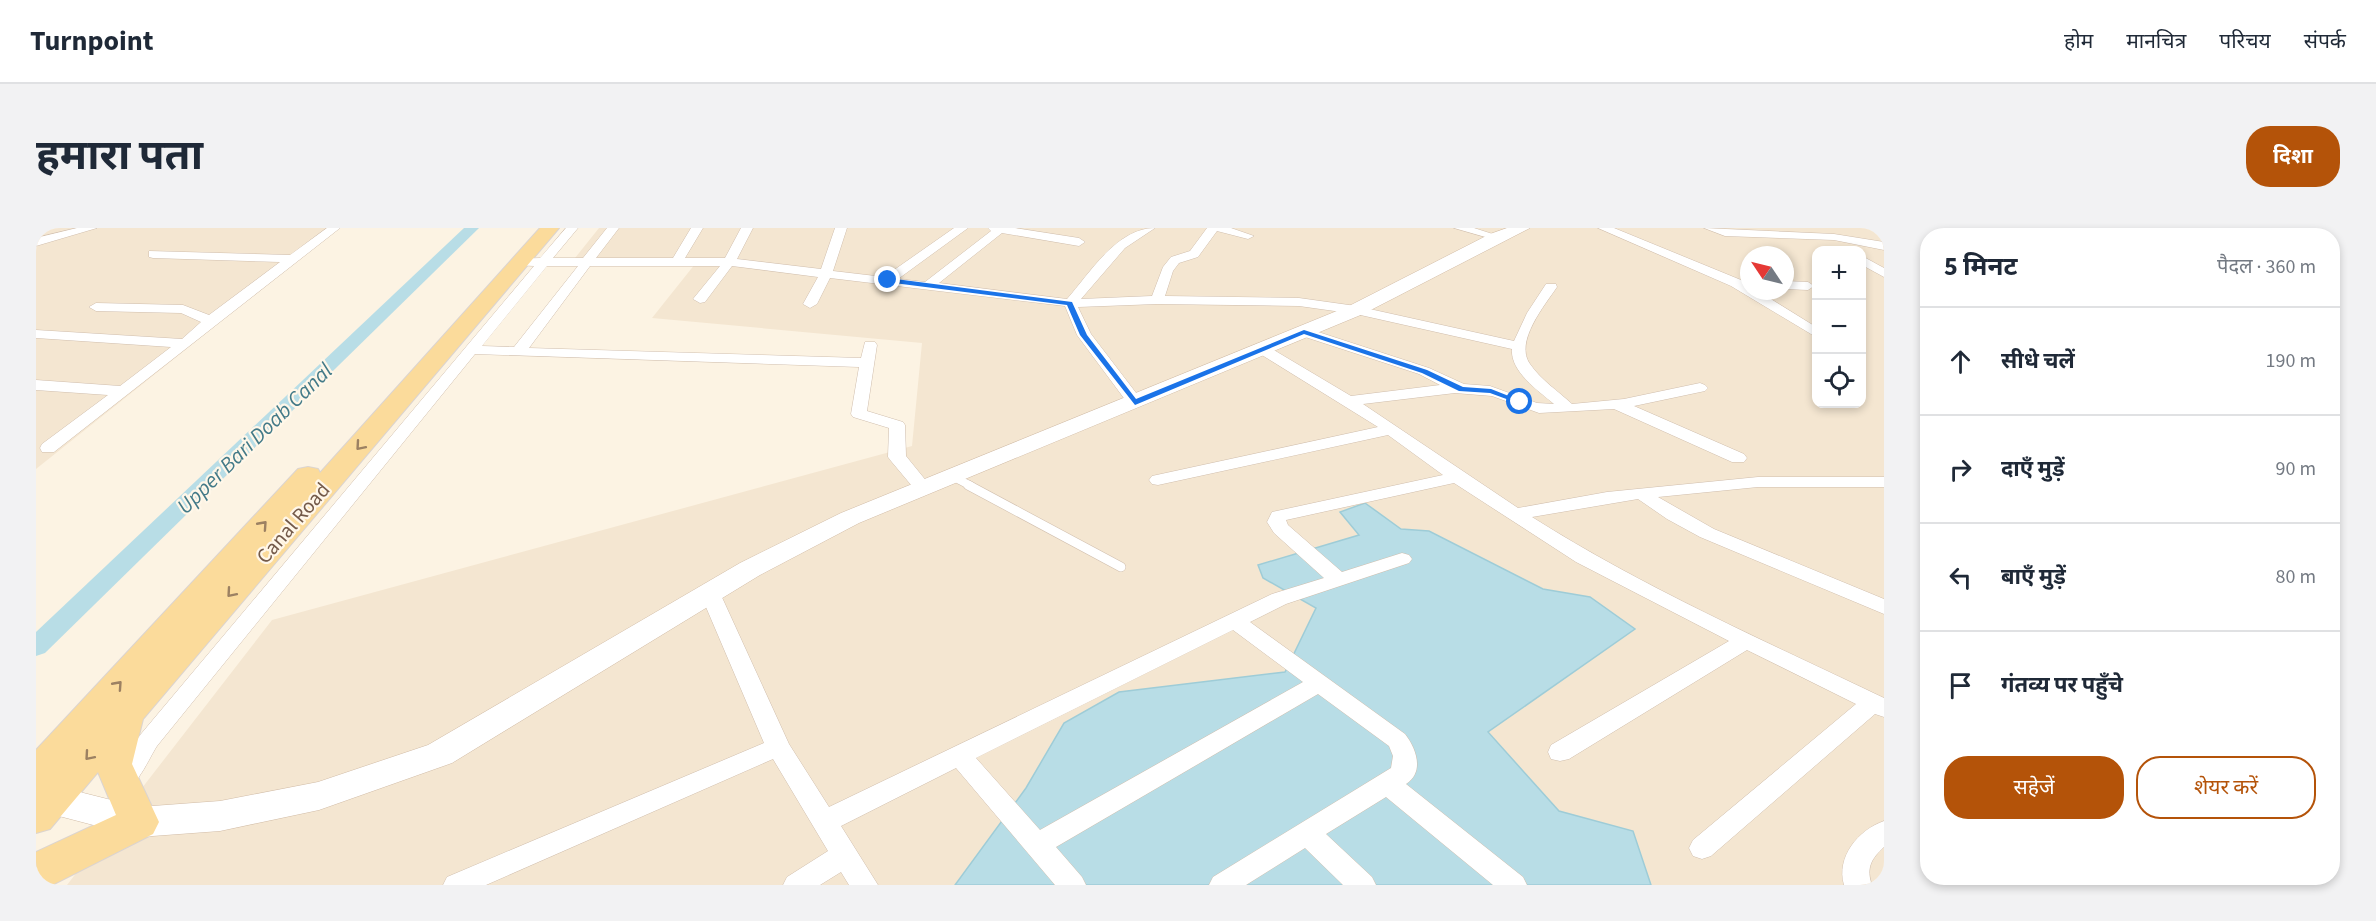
<!DOCTYPE html>
<html lang="hi">
<meta charset="utf-8">
<style>
:root{--surface:#fff;--page:#f2f2f3;--text:#1f2937;--muted:#747a83;--line:#e0e1e3;--accent:#b45309}
body{margin:0;font-family:"Source Sans 3","Noto Sans Devanagari",sans-serif;background:var(--page);color:var(--text)}
.controls{position:absolute;right:18px;top:18px;display:grid;overflow:hidden;border-radius:12px;box-shadow:0 3px 9px #0003}
.controls button{width:54px;height:54px;display:grid;place-items:center;padding:0;border:0;border-bottom:2px solid var(--line);background:var(--surface);color:var(--text);font:30px sans-serif}
.compass{position:absolute;left:1704px;top:18px;width:54px;height:54px;border-radius:50%;background:var(--surface);box-shadow:0 3px 9px #0003;rotate:305deg}
.stop{position:absolute;width:18px;height:18px;margin:-14px;border:4px solid #1a73e8;border-radius:50%;background:#fff}
.stop.end{background:#1a73e8;border-color:#fff;box-shadow:0 2px 6px #0008}
.list{margin:0;padding:0;list-style:none}
h2{display:flex;justify-content:space-between;align-items:center;height:78px;margin:0;padding:0 24px;font-size:26px}
h2 small{font-size:20px;font-weight:400;color:var(--muted)}
.list li{display:grid;grid-template-columns:39px 1fr auto;gap:18px;align-items:center;box-sizing:border-box;height:108px;padding:0 24px;border-top:2px solid var(--line)}
.list b{display:block;font-size:22px;white-space:nowrap}
.list em{font-size:20px;font-style:normal;color:var(--muted)}
.actions{display:flex;gap:12px;padding:18px 24px}
.actions a{flex:1;padding:14px 0;border:2px solid var(--accent);border-radius:24px;text-align:center;font-size:21px;color:var(--accent)}
.actions .main{background:var(--accent);color:#fff}
.icon{flex:none;width:33px;height:33px;fill:none;stroke:currentColor;stroke-width:2;stroke-linecap:round;stroke-linejoin:round}
.map{position:relative;flex:none;width:1848px;height:657px;overflow:hidden;border-radius:24px}
header{display:flex;align-items:center;gap:36px;box-sizing:border-box;height:84px;padding:0 30px;background:var(--surface);border-bottom:2px solid var(--line)}
header strong{font-size:28px}
nav{display:flex;gap:33px;margin-inline-start:auto;font-size:21px}
.intro{display:flex;align-items:center;justify-content:space-between;box-sizing:border-box;height:144px;padding:0 36px}
h1{margin:0;font-size:42px}
.button{padding:15px 27px;border-radius:24px;background:var(--accent);color:#fff;font-size:21px;font-weight:700}
main{display:flex;gap:36px;padding:0 36px}
aside{flex:1;background:var(--surface);border-radius:24px;box-shadow:0 3px 9px #0003}
.map>svg:first-child{display:block}
.residential{fill:#f4e6d1;fill-rule:evenodd}
.water{fill:#b8dde6;stroke:#9eccd7;stroke-width:1.5}
.lines{fill:none;stroke-linecap:round;stroke-linejoin:round}
.canal{fill:#b8dde6;fill-rule:evenodd}
.lane-far1-casing{stroke:#d0bead;stroke-width:9}
.lane-casing{stroke:#d0bead;stroke-width:10}
.street-casing{stroke:#d0bead;stroke-width:1}
.secondary-casing{stroke:#d1bca7;stroke-width:1}
.primary-casing{stroke:#dbd4d0;stroke-width:2}
.lane-far1{stroke:#fff;stroke-width:8}
.lane{stroke:#fff;stroke-width:9}
.street{fill:#fff;fill-rule:evenodd}
.secondary{fill:#fff;fill-rule:evenodd}
.primary{fill:#fbdb9b;fill-rule:evenodd}
.oneway{stroke:#9c8162}
.route{fill:#1a73e8}
.labels{text-anchor:middle;stroke-width:4.5;stroke-linejoin:round;paint-order:stroke}
.street-label{font-size:21px;fill:#745a49;stroke:#fff7e9}
.water-label{font-size:22px;font-style:italic;fill:#437a88;stroke:#fff7e9}
</style>
<header>
<strong>Turnpoint</strong>
<nav><a>होम</a><a>मानचित्र</a><a>परिचय</a><a>संपर्क</a></nav>
</header>
<div class="intro"><h1>हमारा पता</h1><a class="button">दिशा</a></div>
<main>
<div class="map">
<svg width="1848" height="657" viewBox="0 0 1848 657">
<rect width="100%" height="100%" fill="#fcf3e3"/>
<g class="residential">
<path d="M0 0H302L0 241Z"/>
<path d="M563 0H1848V657H31L236 392 876 218 886 115 616 90 663 31 535 35ZM1780 22H1826V176H1780ZM1713 27H1749V63H1713Z"/>
</g>
<path class="water" d="M1329 275 1365 301 1393 303 1507 361 1554 369 1599 401 1452 504 1523 583 1597 603 1615 657H919L990 560 1028 495 1083 464 1249 444 1280 380 1227 350 1222 337 1323 307 1304 284Z"/>
<g class="lines">
<path class="canal" d="M428 0H443L9 425 0 428V404Z"/>
<g class="lane-far1-casing">
<path id="lane-far1" d="M916 248 935 258"/>
</g>
<g class="lane-casing">
<path id="lane" d="M932 257 1085 339"/>
</g>
<g class="street-casing">
<g id="street">
<path d="M41 0H61L0 18V10Z"/>
<path d="M291 0H304L18 224H6L4 220 6 216 72 167 0 162V152L84 158 135 119 0 110V102L146 111 165 94 145 85 60 83 53 79 60 75 147 77 173 87 244 34 117 30 113 29V23L254 27Z"/>
<path d="M530 0H542L517 30H547L571 0H583L560 30H637L655 0H667L649 30H689L705 0H717L701 31 785 41 799 0H811L797 43 848 49 918 0H932L862 51 889 54 955 3 952 0H979L1043 10 1049 14 1043 18 966 5 903 55 1031 71C1054 45 1081 0 1119 0L1089 20 1045 71 1116 68 1127 39 1135 29 1154 23 1171 0H1195L1218 8 1212 11 1181 3 1162 29 1143 35 1137 43 1129 68 1263 70 1320 78 1478 113 1491 85 1510 56H1520L1521 59C1509 77 1478 114 1494 136 1505 152 1522 163 1536 176L1588 171 1664 155 1669 157 1672 160 1669 163 1598 178 1708 226 1711 230 1708 234H1696L1578 181 1503 185 1456 168 1419 165 1327 176 1482 280 1571 264 1722 249H1848V259H1722L1622 269 1678 301 1848 371V386L1664 309 1631 291 1602 271 1496 289C1608 360 1729 413 1848 470V489L1839 486 1675 628 1666 631 1657 628 1653 620 1657 612 1820 476 1711 422 1533 531 1524 533 1515 531 1512 524 1515 517 1693 413 1540 334 1418 255 1250 292 1252 297 1306 344 1366 325 1373 327 1376 331 1373 335 1250 376 1214 394 1369 506C1380 520 1389 544 1370 556L1487 649 1491 657H1457L1350 569 1290 606 1336 649 1340 657H1307L1269 620 1210 657H1173L1177 649 1355 540 1357 528 1353 518 1282 466 1020 619 1046 649 1050 657H1019L920 540 805 598 842 657H813L805 644 784 657H747L751 649 792 623 737 531 450 657H407L411 649 728 515 664 365 667 360H681L684 365 753 516 793 579 1236 366 1288 350 1238 305 1231 294 1236 284 1407 247 1352 207 1122 257 1116 256 1113 252 1116 248 1342 199 1221 124 1219 121 1221 118H1231L1315 168 1404 157 1383 146 1263 107V101H1273L1393 140 1428 156 1454 158 1501 175 1518 176C1503 163 1474 144 1476 121L1320 86 1263 78 1121 76 1042 79 1055 106 1107 174 1099 179 1093 177 1041 107 1029 78 794 50 781 76 774 80 767 76 782 49 696 38 669 74 664 75 657 71 684 38H554L493 120 825 130 829 114H839L841 117 831 183 867 194 869 197 870 228 896 260 893 264H881L855 233 852 229 853 200 817 189 815 186 823 139 439 126 121 518C110 535 98 570 75 562L71 555 105 506 498 38 480 37V31L504 30ZM511 38H542L478 119 446 118ZM1197 402 1267 454 1004 602 940 530Z"/>
<path d="M1418 0H1438L1466 9 1460 12Z"/>
<path d="M1562 0H1578L1705 52 1713 58V63H1722L1780 99V109L1695 58Z"/>
<path d="M1668 0 1798 6 1848 14V22L1798 12 1689 8Z"/>
<path d="M1826 28 1848 40V49L1826 37Z"/>
<path d="M1749 53 1772 54 1778 58 1772 62 1749 61Z"/>
<path d="M1848 593V619C1835 631 1830 640 1836 657H1808C1800 629 1822 602 1848 593Z"/>
</g>
</g>
<g class="secondary-casing">
<path id="secondary" d="M1471 0H1494L1327 86 823 295 724 347 416 535 283 582 184 603 103 609 0 582V553L103 579 184 573 282 554 392 517 704 335 805 285 1313 78 1454 6Z"/>
</g>
<g class="primary-casing">
<path id="primary" d="M504 0H523L107 491 96 536 123 594 117 606 16 657H0V624L80 587 62 544 14 601 0 605V522L262 241 272 239 282 241 284 245Z"/>
</g>
<use href="#lane-far1" class="lane-far1"/>
<use href="#lane" class="lane"/>
<use href="#street" class="street"/>
<use href="#secondary" class="secondary"/>
<use href="#primary" class="primary"/>
</g>
<defs><path id="oneway-chevron" d="M-2-3.5L2.5 0L-2 3.5" fill="none" stroke-width="1.6" stroke-linecap="round" stroke-linejoin="round" transform="scale(1.5)"/></defs>
<g class="oneway">
<use href="#oneway-chevron" transform="translate(324 218) rotate(131)"/>
<use href="#oneway-chevron" transform="translate(227 297) rotate(-48)"/>
<use href="#oneway-chevron" transform="translate(195 365) rotate(131)"/>
<use href="#oneway-chevron" transform="translate(82 457) rotate(-48)"/>
<use href="#oneway-chevron" transform="translate(53 528) rotate(131)"/>
</g>
<path class="route" d="M852 50 1036 74 1051 107 1100 171 1268 102 1391 142 1427 159 1455 161 1488 174 1484 176 1454 165 1423 163 1386 145 1268 106 1099 177 1044 107 1031 77 850 54Z"/>
<g class="labels">
<g class="street-label">
<text transform="translate(257 295) rotate(-49)" y="7">Canal Road</text>
</g>
<g class="water-label">
<text transform="translate(218 210) rotate(-44)" y="8">Upper Bari Doab Canal</text>
</g>
</g>
</svg>
<div class="controls">
<button>+</button>
<button>−</button>
<button><svg class="icon" aria-label="locate" viewBox="0 0 24 24"><circle cx="12" cy="12" r="6"/><path d="M12 2v4M12 18v4M2 12h4M18 12h4"/></svg></button>
</div>
<svg class="compass" viewBox="-18 -18 36 36"><path d="M0-13l5 13h-10z" fill="#e53935"/><path d="M0 13l5-13h-10z" fill="#747a83"/></svg>
<div class="stop" style="left:1484px;top:174px"></div>
<div class="stop end" style="left:852px;top:52px"></div>
</div>
<aside>
<h2>5 मिनट<small>पैदल · 360 m</small></h2>
<ul class="list">
<li><svg class="icon" aria-label="ahead" viewBox="0 0 24 24"><path d="M12 20V5M6 11l6-6 6 6"/></svg><div><b>सीधे चलें</b></div><em>190 m</em></li>
<li><svg class="icon" aria-label="right" viewBox="0 0 24 24"><path d="M7 20v-9h11M14 6l5 5-5 5"/></svg><div><b>दाएँ मुड़ें</b></div><em>90 m</em></li>
<li><svg class="icon" aria-label="left" viewBox="0 0 24 24"><path d="M17 20v-9H6M10 6l-5 5 5 5"/></svg><div><b>बाएँ मुड़ें</b></div><em>80 m</em></li>
<li><svg class="icon" aria-label="arrive" viewBox="0 0 24 24"><path d="M6 21V4h12l-3 4 3 4H6"/></svg><div><b>गंतव्य पर पहुँचे</b></div></li>
</ul>
<div class="actions"><a class="main">सहेजें</a><a>शेयर करें</a></div>
</aside>
</main>
